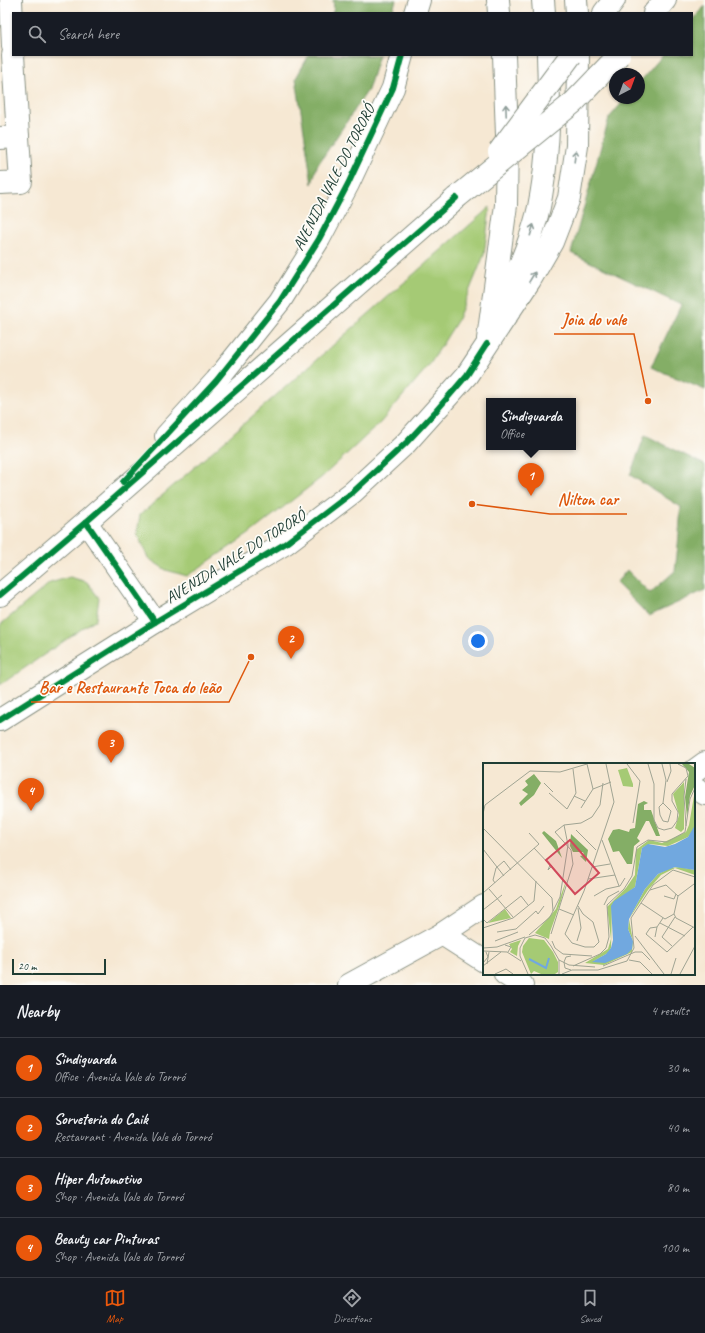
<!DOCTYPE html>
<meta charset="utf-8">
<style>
:root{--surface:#171b24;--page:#20242c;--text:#f1f3f6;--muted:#9ea1a6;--line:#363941;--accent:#ea580c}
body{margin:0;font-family:Caveat,sans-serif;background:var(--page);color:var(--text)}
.compass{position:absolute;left:609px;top:68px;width:36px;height:36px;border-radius:50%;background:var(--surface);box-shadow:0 1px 3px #0004;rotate:41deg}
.scale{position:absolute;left:12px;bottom:10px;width:94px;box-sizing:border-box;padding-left:4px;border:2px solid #1f3d34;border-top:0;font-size:11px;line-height:14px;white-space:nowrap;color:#1f3d34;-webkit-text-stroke:3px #fdfcf7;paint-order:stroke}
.you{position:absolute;left:478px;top:641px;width:14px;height:14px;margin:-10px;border:3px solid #fff;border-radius:50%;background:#1a73e8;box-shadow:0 0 0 6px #1a73e833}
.badge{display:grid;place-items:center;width:26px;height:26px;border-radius:50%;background:var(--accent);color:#fff;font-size:13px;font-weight:700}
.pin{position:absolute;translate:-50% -33px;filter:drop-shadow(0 1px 2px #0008)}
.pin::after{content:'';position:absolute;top:21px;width:14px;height:12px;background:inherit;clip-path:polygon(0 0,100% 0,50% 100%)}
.popup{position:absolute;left:486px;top:398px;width:90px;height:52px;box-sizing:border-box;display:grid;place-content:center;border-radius:0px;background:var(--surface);filter:drop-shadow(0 1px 3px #0005);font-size:13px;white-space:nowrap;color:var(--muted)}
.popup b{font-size:15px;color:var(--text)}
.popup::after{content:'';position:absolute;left:50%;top:100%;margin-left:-8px;border:8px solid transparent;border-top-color:var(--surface)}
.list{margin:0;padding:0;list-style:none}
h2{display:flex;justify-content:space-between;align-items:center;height:52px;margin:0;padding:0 16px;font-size:17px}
h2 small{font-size:13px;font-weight:400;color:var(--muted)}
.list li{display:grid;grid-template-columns:26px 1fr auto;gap:12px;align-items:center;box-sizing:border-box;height:60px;padding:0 16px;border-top:1px solid var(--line)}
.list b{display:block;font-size:15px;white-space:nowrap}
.list p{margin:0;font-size:13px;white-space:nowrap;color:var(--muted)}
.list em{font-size:13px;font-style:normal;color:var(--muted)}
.icon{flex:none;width:22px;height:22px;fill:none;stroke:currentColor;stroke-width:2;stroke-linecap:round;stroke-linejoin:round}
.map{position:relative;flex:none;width:705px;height:985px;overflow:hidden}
.search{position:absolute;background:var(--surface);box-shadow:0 1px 3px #0004;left:12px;right:12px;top:12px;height:44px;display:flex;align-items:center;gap:10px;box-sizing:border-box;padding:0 14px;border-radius:0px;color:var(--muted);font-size:15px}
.sheet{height:292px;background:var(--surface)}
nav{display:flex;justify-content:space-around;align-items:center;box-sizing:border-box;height:56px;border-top:1px solid var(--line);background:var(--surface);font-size:11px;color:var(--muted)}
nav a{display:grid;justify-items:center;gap:2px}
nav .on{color:var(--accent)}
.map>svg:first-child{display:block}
.green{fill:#a5ca74;stroke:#628454}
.forest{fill:#84ae66;stroke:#52764d}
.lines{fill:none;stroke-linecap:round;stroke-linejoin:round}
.minor-casing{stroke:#8a9284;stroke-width:24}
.minor{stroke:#fff;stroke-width:22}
.minor-bridge-casing{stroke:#8a9284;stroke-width:24;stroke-linecap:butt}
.minor-bridge{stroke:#fff;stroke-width:22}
.cycleway-casing{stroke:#fdfcf7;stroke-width:8}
.cycleway{stroke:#00873e;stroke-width:6}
.oneway{stroke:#8f9e9a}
.labels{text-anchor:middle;stroke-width:3.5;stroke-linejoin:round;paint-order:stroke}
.street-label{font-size:16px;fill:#1f3d34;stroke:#fdfcf7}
.inset-river{fill:none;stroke:#71a8df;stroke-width:2}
.inset-road{fill:none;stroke:#a0a493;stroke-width:1}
.view{fill:#d1495b;fill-opacity:0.15;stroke:#d1495b;stroke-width:2}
.inset-edge{fill:none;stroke:#1f3d34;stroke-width:2}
.leader{fill:none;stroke:#de580e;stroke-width:1.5}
.callout-dot{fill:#de580e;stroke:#fdfcf7;stroke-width:1.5}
.callout-label{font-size:17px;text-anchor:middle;font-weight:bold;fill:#de580e;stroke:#fdfcf7;stroke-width:3.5;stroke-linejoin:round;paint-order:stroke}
</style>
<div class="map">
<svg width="705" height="985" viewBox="0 0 705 985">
<rect width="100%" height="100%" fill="#fdfcf7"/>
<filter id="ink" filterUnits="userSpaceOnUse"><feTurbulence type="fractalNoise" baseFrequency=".025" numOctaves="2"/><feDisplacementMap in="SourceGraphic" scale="8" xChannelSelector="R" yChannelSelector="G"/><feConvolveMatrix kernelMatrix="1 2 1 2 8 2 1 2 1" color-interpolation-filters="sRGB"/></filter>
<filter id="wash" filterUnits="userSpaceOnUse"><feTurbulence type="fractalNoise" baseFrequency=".012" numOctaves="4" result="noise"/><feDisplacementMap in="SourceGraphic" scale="16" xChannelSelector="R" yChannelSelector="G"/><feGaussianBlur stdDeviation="0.9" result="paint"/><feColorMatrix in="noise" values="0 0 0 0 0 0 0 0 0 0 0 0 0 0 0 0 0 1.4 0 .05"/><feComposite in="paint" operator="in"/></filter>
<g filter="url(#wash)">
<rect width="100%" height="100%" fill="#f6e8d3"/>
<g class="green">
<path d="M490 207 484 255 457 321 430 364 380 423 322 477 249 534 187 576 166 570 148 558 137 534 140 515Z"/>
<path d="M70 577 87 582 99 598 96 619 0 685V625L50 583Z"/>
</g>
<g class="forest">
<path d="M333 0H396L392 13H332L334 9Z"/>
<path d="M705 6V390L651 367 681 305 571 253 609 118 626 98H639V83L663 55H692V21Z"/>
<path d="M309 55H379L368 90 317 166 312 184 296 78Z"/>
<path d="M645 435 705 465V590L649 616 616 583 627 570 650 593 675 571 678 546 681 507 630 475Z"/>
</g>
</g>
<g filter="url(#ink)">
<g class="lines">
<g class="minor-casing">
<g id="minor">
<path d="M11 0 13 46"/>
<path d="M498 0 499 13"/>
<path d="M543 0 544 13"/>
<path d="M576 0 577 13"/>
<path d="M415 13 419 0"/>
<path d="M604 13 614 0"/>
<path d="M654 13 665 0"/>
<path d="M0 138 18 137 13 55"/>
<path d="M0 183 21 182 18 137"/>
<path d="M506 299C518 269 532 239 539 207 549 157 550 105 548 55"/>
<path d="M488 339 506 205 507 135 504 55"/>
<path d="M166 436 216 381 280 301 319 239 348 184 393 88 402 55"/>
<path d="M86 522 155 622"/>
<path d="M0 595 86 522 456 198"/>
<path d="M0 720 155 622 286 543 353 492 406 443 467 375 530 280 552 242 569 198 577 146 578 55"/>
<path d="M694 771 705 763"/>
<path d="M694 787 705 794"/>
<path d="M442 934 484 961"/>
<path d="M505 974 522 985"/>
<path d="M349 985 442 934 484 906"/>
</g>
</g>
<use href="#minor" class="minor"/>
<g class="minor-bridge-casing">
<g id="minor-bridge">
<path d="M499 152 571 55"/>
<path d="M456 198 574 102 619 55"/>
</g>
</g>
<use href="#minor-bridge" class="minor-bridge"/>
<g class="cycleway-casing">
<g id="cycleway">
<path d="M123 482 216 381 280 301 319 239 348 184 393 88 402 55"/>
<path d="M86 522 155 622"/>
<path d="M0 595 86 522 456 198"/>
<path d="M0 720 155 622 286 543 353 492 406 443 436 411 467 375 487 344"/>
</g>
</g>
<use href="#cycleway" class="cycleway"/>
</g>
<defs><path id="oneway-shaft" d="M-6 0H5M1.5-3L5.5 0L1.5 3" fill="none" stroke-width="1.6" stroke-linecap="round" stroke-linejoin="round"/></defs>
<g class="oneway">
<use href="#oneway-shaft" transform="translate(506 110) rotate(-92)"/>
<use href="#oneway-shaft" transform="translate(575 156) rotate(-82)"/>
<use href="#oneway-shaft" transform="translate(532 230) rotate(-73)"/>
<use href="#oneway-shaft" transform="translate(532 277) rotate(-59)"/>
</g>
</g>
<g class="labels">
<g class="street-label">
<text transform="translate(333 177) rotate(-63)" y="6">AVENIDA VALE DO TORORÓ</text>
<text transform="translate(235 556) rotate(-32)" y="6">AVENIDA VALE DO TORORÓ</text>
</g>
</g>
<g transform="translate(483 763)">
<rect width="212" height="212" fill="#f6e8d3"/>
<path d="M144 5 150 21V24L140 23 135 7ZM201 19V66L198 69 192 65 196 52 190 31ZM212 27 211 66 205 74 185 83 167 81 159 85 152 124 129 142 128 185 125 190 109 199 150 178 145 166 146 156 162 126 175 111 187 105 197 104 212 107V112L192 105 178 112 165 127 146 156 150 178 149 189 121 202 102 200 125 186 128 176 124 144 143 125 152 112 153 87 166 77 179 80 203 69 206 62ZM84 115 78 138 67 169 66 176 52 170 73 146ZM22 146 28 155 5 160ZM46 175 61 177 70 189 75 199V209L72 211H58L51 208 48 211 39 189 40 183ZM38 177 35 183 34 193 27 189 29 186 26 181Z" fill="#a5ca74"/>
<path d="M199 1H206L212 5V22L207 33 204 54 202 34 206 9ZM51 11 58 20 51 32 38 43 36 40 45 31 39 27 45 22 42 18ZM161 38 165 40 161 42V47H168L177 73H173L166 58H163L154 75 157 78 151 83 149 101H144L136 88 130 89 125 76 130 67 136 66 146 69 147 66 152 65 155 41ZM61 68 73 78 79 95 59 70ZM88 71 105 87 103 99 97 93 101 92 100 89H90L87 83Z" fill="#84ae66"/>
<path d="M212 62V107L192 104 175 111 162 126 146 156 145 166 150 178 149 186 144 191 122 200 109 199 123 191 128 185 130 177 128 143 131 138 152 124 159 85 165 81 182 84 192 81 205 74Z" fill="#71a8df"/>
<path class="inset-river" d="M46 196 63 205 66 195"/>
<path class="inset-road" d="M104 1 110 26M144 1 157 18 150 60M165 1 171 21V57L175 65 181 67 189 65 194 58 195 49 189 38V31L205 13 203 5 195 1M179 1 183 17 180 40M184 19 188 8 187 1M61 20 70 29M66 30 84 46 93 30 90 6M91 33 102 38M180 40 188 48 185 59 180 58 177 52 176 44ZM98 45 110 26 128 19M0 51 2 42 47 8 77 9 104 1M203 63 201 33 203 16M0 65 69 135 70 148M93 67 113 87M119 77 136 123M51 85 67 102 65 107 69 103 67 102M0 86 21 113M109 104 127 101M105 116 132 112M12 120 10 117 13 105 21 98 28 107M211 121 195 133 191 151 193 155 212 165M6 126 30 154M167 127 183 122 195 133M0 130 56 81 46 70M111 133 123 126 137 123 142 115M181 133 191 136 193 131M158 140 182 156 191 151M121 142 125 134 136 128M95 143 100 151 110 159 116 179 111 184H102L89 180 82 171 101 128 131 39 123 1M76 146 91 152M0 147 19 132M0 156 4 160 38 133 45 142M177 160 202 173M174 164 167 165 163 171 184 189 210 164M0 165 30 155 51 138 53 118M33 166 53 148 55 151 61 143M14 169 33 166M68 171 90 101 88 87 72 69 81 62 98 60 109 54 117 42 120 20M46 172 67 154 77 134 85 82 81 62M152 173 181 211M172 174 174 164 180 155M12 178 35 169M69 178 72 185 80 191 109 193M94 178 98 165 95 145M22 182 28 184 25 189M189 183 179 174 192 154M0 185 14 184 42 174M0 188 24 189 38 198M76 197 86 202 112 204M146 197 157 199 169 211M0 200 5 194 3 189M4 201 6 189M0 203 18 189M90 203 117 191 123 185 126 174 124 142 141 126 149 113 154 84 165 77 184 79 202 69 207 36 212 25M120 203 152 189H159L167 197M88 207 82 205 81 199 83 194 88 193M12 211 23 206 30 211M45 211 37 193V185L42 175 52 172 62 175 68 183 76 197V211M79 211 89 207H115L144 198 151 185 148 155 170 122 190 107 212 114M188 211 193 195M197 211 212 183"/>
<path class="view" d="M87 77 116 110 92 131 63 97Z"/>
<rect width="212" height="212" class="inset-edge"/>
</g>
<path class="leader" d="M648 401L634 334H554M472 504L550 514H627M251 657L229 702H31"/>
<g class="callout-dot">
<circle cx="648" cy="401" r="4"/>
<circle cx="472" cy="504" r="4"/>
<circle cx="251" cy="657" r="4"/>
</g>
<g class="callout-label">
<text x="594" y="325">Joia do vale</text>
<text x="588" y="505">Nilton car</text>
<text x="130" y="693">Bar e Restaurante Toca do leão</text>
</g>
</svg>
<svg class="compass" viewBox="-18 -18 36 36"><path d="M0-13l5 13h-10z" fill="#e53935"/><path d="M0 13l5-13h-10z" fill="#9ea1a6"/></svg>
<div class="scale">20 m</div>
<div class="you"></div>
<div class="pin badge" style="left:531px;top:496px">1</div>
<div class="popup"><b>Sindiguarda</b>Office</div>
<div class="pin badge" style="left:291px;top:659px">2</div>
<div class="pin badge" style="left:111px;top:763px">3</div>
<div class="pin badge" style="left:31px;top:811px">4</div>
<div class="search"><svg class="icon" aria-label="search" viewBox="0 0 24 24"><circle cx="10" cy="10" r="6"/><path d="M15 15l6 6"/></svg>Search here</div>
</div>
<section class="sheet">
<h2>Nearby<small>4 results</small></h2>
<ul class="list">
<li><span class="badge">1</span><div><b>Sindiguarda</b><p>Office · Avenida Vale do Tororó</p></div><em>30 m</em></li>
<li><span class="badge">2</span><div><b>Sorveteria do Caik</b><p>Restaurant · Avenida Vale do Tororó</p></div><em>40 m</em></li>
<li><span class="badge">3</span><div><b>Hiper Automotivo</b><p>Shop · Avenida Vale do Tororó</p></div><em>80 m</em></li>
<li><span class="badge">4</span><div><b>Beauty car Pinturas</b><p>Shop · Avenida Vale do Tororó</p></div><em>100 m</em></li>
</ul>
</section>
<nav>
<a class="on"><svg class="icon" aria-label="map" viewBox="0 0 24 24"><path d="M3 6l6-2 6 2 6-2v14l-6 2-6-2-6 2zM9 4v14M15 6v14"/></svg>Map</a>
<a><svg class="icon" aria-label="directions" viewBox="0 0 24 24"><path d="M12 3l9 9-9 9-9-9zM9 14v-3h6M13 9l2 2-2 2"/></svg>Directions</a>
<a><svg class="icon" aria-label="saved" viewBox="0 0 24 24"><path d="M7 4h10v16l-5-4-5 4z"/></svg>Saved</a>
</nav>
